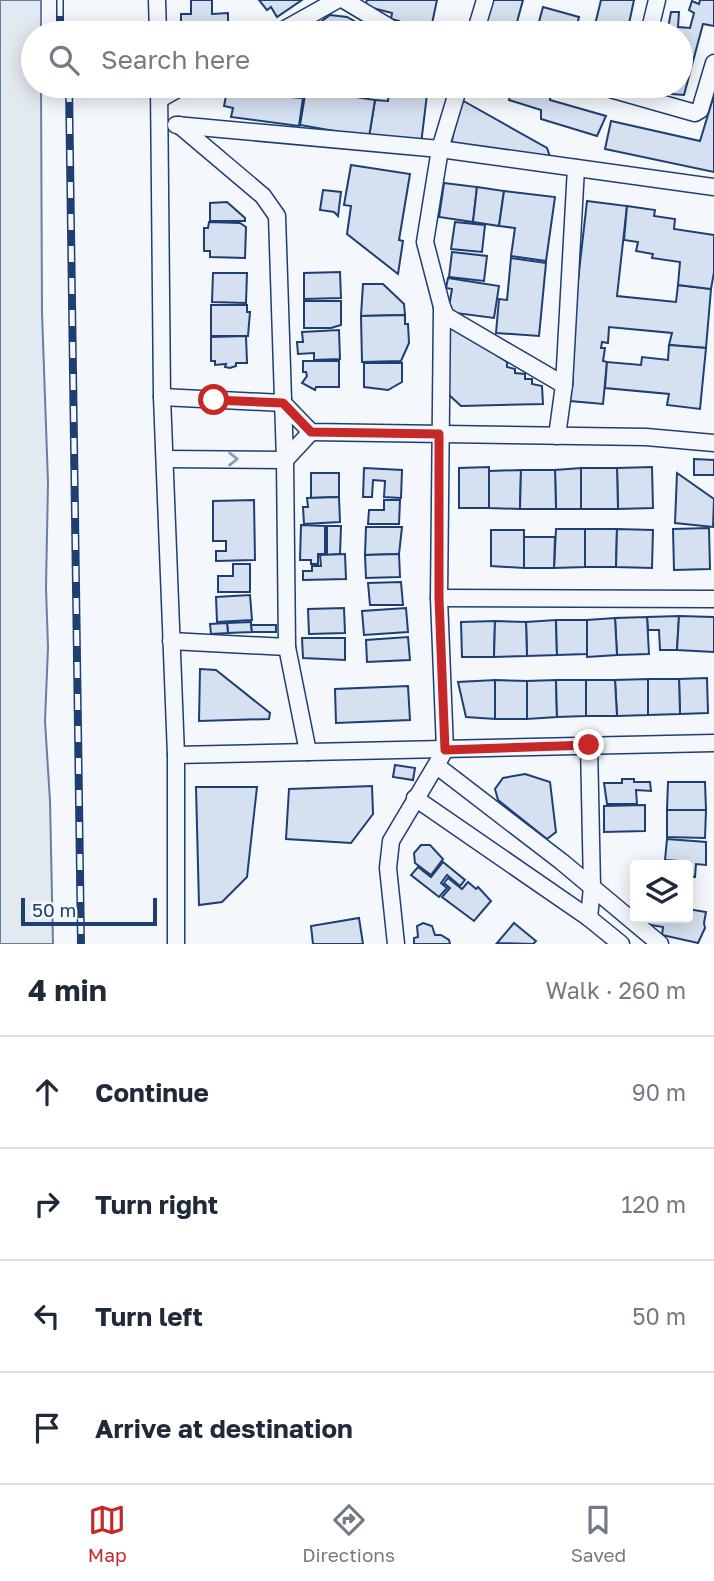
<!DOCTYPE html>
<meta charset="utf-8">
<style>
:root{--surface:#fff;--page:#f6f6f7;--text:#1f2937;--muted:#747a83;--line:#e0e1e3;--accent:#c62828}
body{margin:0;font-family:"Golos Text",sans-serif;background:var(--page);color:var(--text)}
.controls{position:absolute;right:21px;bottom:21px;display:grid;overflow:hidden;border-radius:7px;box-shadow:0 4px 18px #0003}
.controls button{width:63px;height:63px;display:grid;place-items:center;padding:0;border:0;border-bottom:2px solid var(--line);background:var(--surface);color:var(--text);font:35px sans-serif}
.scale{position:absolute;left:21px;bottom:18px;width:136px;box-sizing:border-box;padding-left:7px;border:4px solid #1d3f73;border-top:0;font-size:19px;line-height:24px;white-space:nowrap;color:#1d3f73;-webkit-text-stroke:5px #f4f7fb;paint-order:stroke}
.stop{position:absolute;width:21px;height:21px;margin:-16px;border:5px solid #c62828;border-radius:50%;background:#fff}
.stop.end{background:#c62828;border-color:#fff;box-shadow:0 2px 7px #0008}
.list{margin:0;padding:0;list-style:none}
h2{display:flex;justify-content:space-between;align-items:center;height:91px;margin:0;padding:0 28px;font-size:30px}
h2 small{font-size:23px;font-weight:400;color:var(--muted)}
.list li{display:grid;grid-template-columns:46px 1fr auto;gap:21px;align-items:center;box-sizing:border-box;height:112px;padding:0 28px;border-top:2px solid var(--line)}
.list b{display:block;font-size:26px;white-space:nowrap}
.list em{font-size:23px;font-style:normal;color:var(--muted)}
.icon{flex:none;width:38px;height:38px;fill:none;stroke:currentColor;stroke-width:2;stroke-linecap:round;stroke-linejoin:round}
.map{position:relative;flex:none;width:714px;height:944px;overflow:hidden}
.search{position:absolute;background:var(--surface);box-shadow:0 4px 18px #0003;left:21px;right:21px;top:21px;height:77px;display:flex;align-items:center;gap:18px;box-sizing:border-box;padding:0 24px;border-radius:38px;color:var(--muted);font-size:26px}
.sheet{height:539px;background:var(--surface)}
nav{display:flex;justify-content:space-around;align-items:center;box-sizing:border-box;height:98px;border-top:2px solid var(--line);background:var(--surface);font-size:19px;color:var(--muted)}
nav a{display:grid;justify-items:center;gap:4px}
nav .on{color:var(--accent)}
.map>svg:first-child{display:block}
.green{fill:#e3e9f0;stroke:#687fa3;stroke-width:2}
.building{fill:#d5e0f0;stroke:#1d3f73;stroke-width:2}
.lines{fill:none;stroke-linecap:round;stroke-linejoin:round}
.minor-casing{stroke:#1d3f73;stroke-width:19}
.minor{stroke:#f4f7fb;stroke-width:16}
.rail-casing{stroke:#1d3f73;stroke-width:8}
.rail{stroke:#f4f7fb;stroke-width:5;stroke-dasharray:16;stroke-linecap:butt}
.oneway{stroke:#889bb7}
.route{stroke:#c62828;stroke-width:9}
</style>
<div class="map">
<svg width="714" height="944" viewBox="0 0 714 944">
<rect width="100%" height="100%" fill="#f4f7fb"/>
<path class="green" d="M0 0H41V33H33V86H41L42 312 48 483 46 587 48 648 45 721 50 801 53 944H0Z"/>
<g class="building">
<path d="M191 0H212V14L228 13V33H181V14H191Z"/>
<path d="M259 0H302L277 17 271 7 267 10Z"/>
<path d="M367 0H437L430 33H415L397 28 399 21 391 19 392 13 365 6Z"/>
<path d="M493 0H523L514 33H483Z"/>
<path d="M601 0H634L627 33H593Z"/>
<path d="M700 0H714V26L703 24 684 95 646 92 648 86H681V33H667L671 12H679L678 27 690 28 694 13 689 10 692 1 699 4Z"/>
<path d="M543 7 579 17 575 33H536Z"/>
<path d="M330 15 347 17 363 26 362 33H320L318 24Z"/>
<path d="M228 86H243L259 90 261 86H292L291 97 303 98 299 126 231 117 233 108 224 106Z"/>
<path d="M390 86H428L421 144 369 137 375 100 388 101Z"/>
<path d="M513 86H551L550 100 606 116 597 136 541 119V110L509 100Z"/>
<path d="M306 89 375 100 369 137 300 125Z"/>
<path d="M714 95V172L605 149 611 121 700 141Z"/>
<path d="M460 99 547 148 550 157 451 146Z"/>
<path d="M351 165 410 174 399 240 403 241 398 274 347 234 351 206 344 205Z"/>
<path d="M444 183 477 187 473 222 439 217Z"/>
<path d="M477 187 504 191 499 226 473 222Z"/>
<path d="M323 190 341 192 338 216 334 212 320 210Z"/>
<path d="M504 191 555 197 546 261 511 256 515 228 499 226Z"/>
<path d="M587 201 627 206 617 296 676 302 678 285 711 289 706 348 669 345 672 333 609 327 608 343 602 342 601 348H605L603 361 607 362 603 404 570 401 573 379 567 378Z"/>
<path d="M227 202 245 218V221H210V203Z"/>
<path d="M627 206 655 210 654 216 675 219 674 229 714 235V272L711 289 678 285 680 262 652 258 653 254 636 251 638 242 624 240Z"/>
<path d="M209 222 240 223 246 227 245 258 210 257V251H204V228H208Z"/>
<path d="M455 222 485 225 482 252 451 249Z"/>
<path d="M452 252 487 256 484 281 449 277Z"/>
<path d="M511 258 546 263 539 336 496 333 499 299 507 300Z"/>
<path d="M340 272 341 298 304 299V273Z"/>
<path d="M213 273H247L246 303 212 302Z"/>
<path d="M448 278 499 286 494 318 448 312 452 289 446 288Z"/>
<path d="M363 284H383L404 304 405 315 361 316Z"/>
<path d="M304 301H341V325L331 328H304Z"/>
<path d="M211 305H247V312H250L248 336H211Z"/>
<path d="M405 315V324H408L409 343 401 361 362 362 361 316Z"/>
<path d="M456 326 507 362V367L515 369V373L525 374V379H532V384L542 386 543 404 461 406 448 394V330Z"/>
<path d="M339 330 340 359 314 360V353L298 354 297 342H303L302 332Z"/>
<path d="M246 336 247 363H236V366L230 368 225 367 226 364 215 365V361H211V337Z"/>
<path d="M669 345 706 348 700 409 667 405 669 394 605 388 607 362 641 365 642 357 668 360Z"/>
<path d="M303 361H339V387H316L315 390 302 383 307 376 306 372H303Z"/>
<path d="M364 363H402V382L388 390 364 387Z"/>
<path d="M694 459 714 460V475H694Z"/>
<path d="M489 467V508H459V468Z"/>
<path d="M652 467 653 508 618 509 617 468Z"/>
<path d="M364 468 402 470 401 498 384 497 385 481 373 480 372 497H363Z"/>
<path d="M581 468V509H556L555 470Z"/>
<path d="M581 468H617L618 509H581Z"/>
<path d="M521 470 520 509 489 508V471Z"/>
<path d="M521 470H555L556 509H520Z"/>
<path d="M311 473H339V497L311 498Z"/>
<path d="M677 473 714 499 713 527 675 523Z"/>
<path d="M339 497 340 522 304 524 303 507H308L307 498Z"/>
<path d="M254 500 255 560 216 561V551H226V541H213V501Z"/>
<path d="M384 500H400L399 524H368L369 510H384Z"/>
<path d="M301 525 325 526V554H318V564H311V560H300Z"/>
<path d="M327 526H341L340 554 327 555Z"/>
<path d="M366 527H402L399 554 365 555Z"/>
<path d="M709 528 710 569 674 570 673 529Z"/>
<path d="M556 529H585V567L554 568Z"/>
<path d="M585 529H617L616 567H585Z"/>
<path d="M617 529 653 530 652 568 616 567Z"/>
<path d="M491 530H524V568L491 566Z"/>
<path d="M524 537H555L554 568H524Z"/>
<path d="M345 554 346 579 303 580V571H312V566H321L320 555Z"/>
<path d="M399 554 400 577 366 578 365 555Z"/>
<path d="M233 564H250V592H218V576H233Z"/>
<path d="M401 582 403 605H370L368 583Z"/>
<path d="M250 595 252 620 217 622 216 597Z"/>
<path d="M344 608 345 633 309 634 308 609Z"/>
<path d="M406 608 408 632 364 635 362 611Z"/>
<path d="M679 616 677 650H660L659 630H648L647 617Z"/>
<path d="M679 616 714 617V652L677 650Z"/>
<path d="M647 617 649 654 617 655 615 618Z"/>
<path d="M615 618 617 655 587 657V620Z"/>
<path d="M556 620 557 655 527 656 526 622Z"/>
<path d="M556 620H587V654L557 655Z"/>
<path d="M495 621 494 657H462L461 622Z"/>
<path d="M495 621 526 622 527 656 494 657Z"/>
<path d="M251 622 252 632 228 633 227 623Z"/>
<path d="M227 623 228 633 211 634 210 624Z"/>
<path d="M251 625H276V632H252Z"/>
<path d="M408 637 410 660 367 662 366 640Z"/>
<path d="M302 638H345V660L303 658Z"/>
<path d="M200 669 216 670 270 713 269 719 199 721Z"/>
<path d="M707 678 708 713 680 714 679 679Z"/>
<path d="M648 679V715L617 716 615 680Z"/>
<path d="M648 679H679L680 714 648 715Z"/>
<path d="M495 680V719L466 717 458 682Z"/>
<path d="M495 680 527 681V719H495Z"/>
<path d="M556 680 557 717 527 719V681Z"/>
<path d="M556 680H586V716L557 717Z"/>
<path d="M586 680H615L617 716H586Z"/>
<path d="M408 686 410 720 336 723 335 689Z"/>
<path d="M395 765 415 768 413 780 393 777Z"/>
<path d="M525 774 550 782 556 832 547 839 498 800 495 789 503 778Z"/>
<path d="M622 779H634V782H650L651 791 636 790 637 804H607L604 783H622Z"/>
<path d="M668 782H705L706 810H667Z"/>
<path d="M372 786 373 814 351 843 286 839 289 789Z"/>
<path d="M196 787H257L247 877 222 902 199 905Z"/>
<path d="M645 805V831L604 832V806Z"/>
<path d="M667 810H706L705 838 667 837Z"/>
<path d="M667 839 706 842V865L696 864 695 877 688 876V865H678V861L665 860Z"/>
<path d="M421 845H430L443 859 431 875 415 863 414 853Z"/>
<path d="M443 862 465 880 460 886 447 875 441 883 447 888 439 897 411 875 418 867 431 877Z"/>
<path d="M448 878 462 889 468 882 476 889 478 887 491 901 474 921 442 897 450 888 444 883Z"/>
<path d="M688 909 706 912 704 923 705 928 698 943 662 935 663 927 645 924 646 918H688Z"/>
<path d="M359 918 363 944H313L311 926Z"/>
<path d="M423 923 432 926 435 935H441L449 940 450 944H414V938L418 937 417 926Z"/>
<path d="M514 923 536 941 533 944 497 943Z"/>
</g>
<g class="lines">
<g class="minor-casing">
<g id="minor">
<path d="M157 0 158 33"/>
<path d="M344 0 399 33"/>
<path d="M278 33 337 0"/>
<path d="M475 33 485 0"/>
<path d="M649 33 657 0"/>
<path d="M159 86 162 397 176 755V944"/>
<path d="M600 86 695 113 700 110 714 63"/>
<path d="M160 99 183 86"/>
<path d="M176 125 440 149 714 187"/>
<path d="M179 125 263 196 277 216 285 460 287 647 308 752"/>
<path d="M442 307 446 316 564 385"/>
<path d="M162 397 283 403 311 432 646 437 714 443"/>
<path d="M557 436 564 385 576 168"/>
<path d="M165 459 285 460 311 432"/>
<path d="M439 598 714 599"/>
<path d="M171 641 287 647"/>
<path d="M589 745 592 887 589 918"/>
<path d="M176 755 714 743"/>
<path d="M437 766 562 862 660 944"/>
<path d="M415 798 589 918 621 944"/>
<path d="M396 944 388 868 391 841 445 750 439 598 442 307 425 242 440 149 459 86"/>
</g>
</g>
<use href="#minor" class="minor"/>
<g class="rail-casing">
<g id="rail">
<path d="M60 0V33"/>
<path d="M69 86 81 944"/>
</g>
</g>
<use href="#rail" class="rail"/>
</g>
<defs><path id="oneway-chevron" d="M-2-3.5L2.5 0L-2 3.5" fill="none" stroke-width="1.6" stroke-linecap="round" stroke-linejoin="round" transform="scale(1.75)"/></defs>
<use class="oneway" href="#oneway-chevron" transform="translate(233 459)"/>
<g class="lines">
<path class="route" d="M214 400 283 403 311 432 439 434V598L445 750 589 745"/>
</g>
</svg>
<div class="controls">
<button><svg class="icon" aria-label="layers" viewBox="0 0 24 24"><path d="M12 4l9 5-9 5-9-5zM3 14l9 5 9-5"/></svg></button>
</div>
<div class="scale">50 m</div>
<div class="stop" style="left:214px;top:400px"></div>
<div class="stop end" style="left:589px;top:745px"></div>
<div class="search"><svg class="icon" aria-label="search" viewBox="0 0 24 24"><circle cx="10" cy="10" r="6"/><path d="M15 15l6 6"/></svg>Search here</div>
</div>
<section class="sheet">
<h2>4 min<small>Walk · 260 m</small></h2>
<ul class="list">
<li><svg class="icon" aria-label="ahead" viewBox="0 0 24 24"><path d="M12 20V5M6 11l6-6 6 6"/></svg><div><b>Continue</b></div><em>90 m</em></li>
<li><svg class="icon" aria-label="right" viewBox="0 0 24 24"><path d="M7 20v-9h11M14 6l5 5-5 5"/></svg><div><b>Turn right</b></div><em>120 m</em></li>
<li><svg class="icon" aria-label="left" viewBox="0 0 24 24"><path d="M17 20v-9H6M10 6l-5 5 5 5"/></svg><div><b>Turn left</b></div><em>50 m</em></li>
<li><svg class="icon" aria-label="arrive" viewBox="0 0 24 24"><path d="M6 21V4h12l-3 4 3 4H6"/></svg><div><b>Arrive at destination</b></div></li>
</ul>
</section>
<nav>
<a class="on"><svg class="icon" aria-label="map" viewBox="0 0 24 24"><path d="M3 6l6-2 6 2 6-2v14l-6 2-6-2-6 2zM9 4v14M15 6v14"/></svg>Map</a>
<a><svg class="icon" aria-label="directions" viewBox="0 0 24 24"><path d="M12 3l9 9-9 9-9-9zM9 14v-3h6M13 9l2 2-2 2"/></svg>Directions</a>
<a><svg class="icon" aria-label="saved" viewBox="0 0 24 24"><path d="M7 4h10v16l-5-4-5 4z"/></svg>Saved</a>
</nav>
